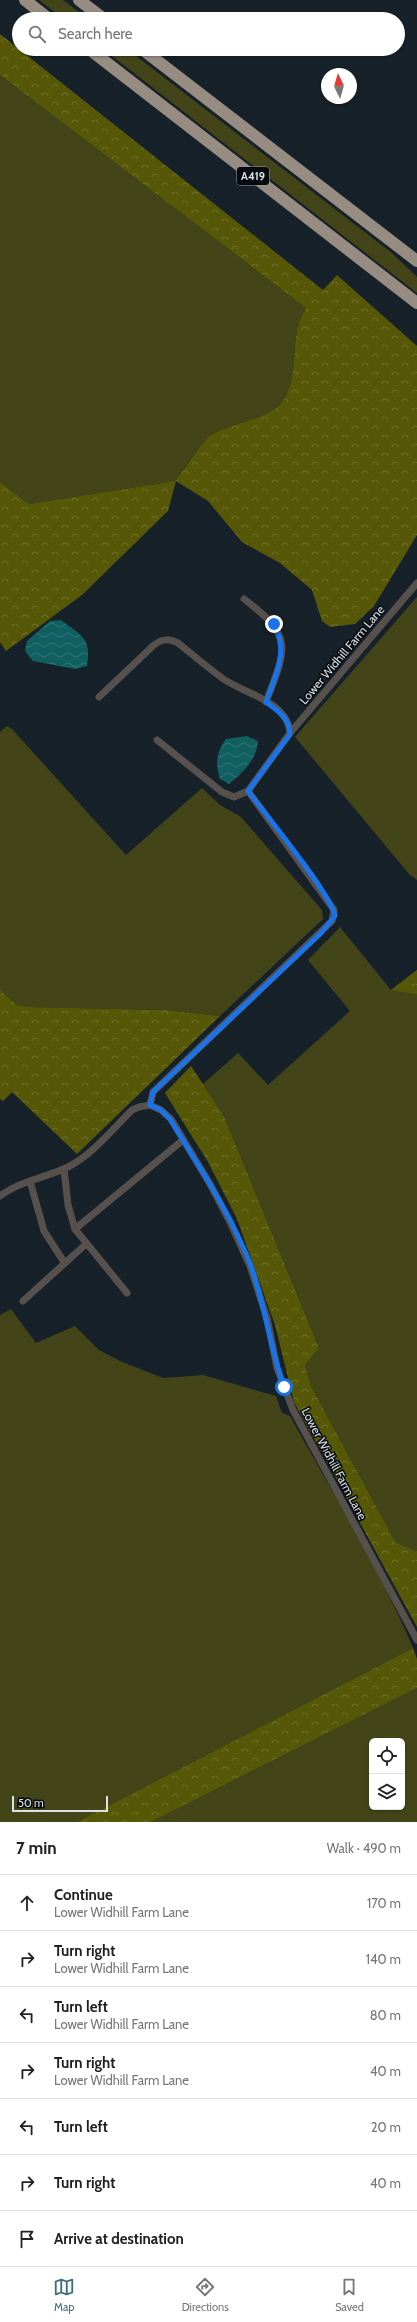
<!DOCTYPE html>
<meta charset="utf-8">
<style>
:root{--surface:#fff;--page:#f6f6f6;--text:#222;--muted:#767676;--line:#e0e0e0;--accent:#3c6c7b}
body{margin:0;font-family:Cabin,sans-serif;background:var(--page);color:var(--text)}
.controls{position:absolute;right:12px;bottom:12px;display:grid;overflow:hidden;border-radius:6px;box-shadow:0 1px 3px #0004}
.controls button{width:36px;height:36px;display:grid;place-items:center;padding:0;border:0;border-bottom:1px solid var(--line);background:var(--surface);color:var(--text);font:20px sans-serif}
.compass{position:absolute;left:321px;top:68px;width:36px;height:36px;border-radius:50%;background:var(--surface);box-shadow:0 1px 3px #0004;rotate:355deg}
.scale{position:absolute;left:12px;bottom:10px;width:96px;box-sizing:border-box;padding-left:4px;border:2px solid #dbe2e8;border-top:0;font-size:11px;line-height:14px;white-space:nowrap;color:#dbe2e8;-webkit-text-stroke:3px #060a0e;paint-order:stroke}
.stop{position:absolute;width:12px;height:12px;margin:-9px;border:3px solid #1a73e8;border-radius:50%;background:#fff}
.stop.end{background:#1a73e8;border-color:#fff;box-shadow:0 1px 4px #0008}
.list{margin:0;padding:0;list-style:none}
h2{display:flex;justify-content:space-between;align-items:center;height:52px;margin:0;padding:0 16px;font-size:17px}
h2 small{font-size:13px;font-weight:400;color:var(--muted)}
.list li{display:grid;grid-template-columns:26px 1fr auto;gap:12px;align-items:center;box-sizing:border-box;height:56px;padding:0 16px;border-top:1px solid var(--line)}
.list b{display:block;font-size:15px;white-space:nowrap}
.list p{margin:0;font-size:13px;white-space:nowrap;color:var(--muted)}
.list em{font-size:13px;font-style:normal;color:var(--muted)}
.icon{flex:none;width:22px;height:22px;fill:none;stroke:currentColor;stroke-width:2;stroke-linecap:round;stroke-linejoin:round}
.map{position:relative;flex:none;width:417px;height:1822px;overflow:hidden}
.search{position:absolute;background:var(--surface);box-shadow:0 1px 3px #0004;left:12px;right:12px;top:12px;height:44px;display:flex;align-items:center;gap:10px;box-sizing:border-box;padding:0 14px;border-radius:22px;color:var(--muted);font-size:15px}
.sheet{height:444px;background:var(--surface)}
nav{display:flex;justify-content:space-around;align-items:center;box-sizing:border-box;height:56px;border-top:1px solid var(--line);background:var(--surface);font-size:11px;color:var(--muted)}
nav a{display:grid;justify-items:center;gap:2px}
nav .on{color:var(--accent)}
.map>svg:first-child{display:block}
.green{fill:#434518;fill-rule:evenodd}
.forest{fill:url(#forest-crowns)}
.water{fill:url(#water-waves)}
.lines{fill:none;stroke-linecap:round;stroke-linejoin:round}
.service{stroke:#56514c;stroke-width:7}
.trunk{stroke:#978c81;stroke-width:12}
.route{stroke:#1a73e8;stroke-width:5}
.labels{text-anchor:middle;stroke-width:3;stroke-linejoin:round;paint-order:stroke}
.shield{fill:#060a0e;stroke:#9ba1a7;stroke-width:1}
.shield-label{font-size:11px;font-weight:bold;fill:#dbe2e8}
.street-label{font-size:12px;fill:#dbe2e8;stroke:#060a0e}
</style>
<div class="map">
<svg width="417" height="1822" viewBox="0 0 417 1822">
<defs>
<pattern id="forest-crowns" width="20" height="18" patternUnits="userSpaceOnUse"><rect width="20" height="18" fill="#565808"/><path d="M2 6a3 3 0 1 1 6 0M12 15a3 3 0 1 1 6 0" fill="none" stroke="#6e702c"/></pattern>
<pattern id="water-waves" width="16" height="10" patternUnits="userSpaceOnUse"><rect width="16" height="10" fill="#116061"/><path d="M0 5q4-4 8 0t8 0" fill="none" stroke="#337678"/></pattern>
</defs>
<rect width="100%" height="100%" fill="#162129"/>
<g class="green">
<path d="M39 0H63L88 19H64Z"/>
<path d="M103 49H127L392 253 417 277V293Z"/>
<path d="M0 75 306 308C287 336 302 372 283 401 271 419 230 423 211 435 202 441 183 470 175 481L29 504 0 482Z"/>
<path d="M417 597V880L409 874 295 737Z"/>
<path d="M7 726 12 729 126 855 202 788 220 805 241 817 322 910 323 919 220 1016 165 1010 28 1007 17 1005 0 990V732Z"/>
<path d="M340 927 391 990 417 970V1551L396 1543 311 1386 305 1365 319 1348 224 1116 203 1084 238 1053 268 1085 350 1011 308 960Z"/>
<path d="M11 1309 36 1343 75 1326 99 1350 120 1361 163 1378 203 1375 276 1396 282 1413 290 1416C332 1492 379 1567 413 1648L77 1822H0V1315Z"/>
<path d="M417 1688V1822H151ZM372 1741H402V1807H372Z"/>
</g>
<g class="forest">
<path d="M0 34 323 290 337 275 417 346V535L374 606 355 624 330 627 322 621 312 590 280 563 242 542 208 501 176 481 168 511 82 595 6 651 0 642V482L29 504 175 481C184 470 202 441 211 435 230 423 271 419 283 401 302 372 287 336 306 308L0 75Z"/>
<path d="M417 970V994L391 990Z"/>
<path d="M0 990 17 1005 28 1007 165 1010 220 1016 77 1154 12 1092 3 1101 0 1099Z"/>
<path d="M191 1066 224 1116 319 1348 305 1365 311 1386 396 1543 417 1551V1627L294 1402 275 1325 237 1219 208 1162 165 1093Z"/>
<path d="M413 1648 417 1659V1688L151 1822H77Z"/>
</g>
<g class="water">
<path d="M61 620C81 635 92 638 87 666L75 669 33 661 25 651 27 641 50 621Z"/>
<path d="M247 736 258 741C257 759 243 773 229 784L220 779C215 763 216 753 226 739Z"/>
</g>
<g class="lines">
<g class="service">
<path d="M244 599C294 637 287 647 266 702"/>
<path d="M99 697 154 645C163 638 169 639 178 643 193 655 207 667 222 678 244 694 288 701 290 733"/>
<path d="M157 740 222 792 234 797 248 791"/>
<path d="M248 791 290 733 417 583"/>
<path d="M150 1105 161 1110 171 1119 210 1184 230 1222 250 1266 267 1318 277 1368 293 1410 417 1640"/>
<path d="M64 1169 68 1205 75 1229 127 1293"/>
<path d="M30 1181 44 1231 64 1262"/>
<path d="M0 1196C20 1181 45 1178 68 1167 92 1155 113 1129 132 1110L139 1107 150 1105 153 1092 332 921 334 910 248 791"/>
<path d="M75 1229 183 1140"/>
<path d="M23 1301 86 1244"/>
</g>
<g class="trunk">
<path d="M25 0 49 19"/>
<path d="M79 0 104 19"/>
<path d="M89 49 417 303"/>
<path d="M142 49 417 261"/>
</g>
</g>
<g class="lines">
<path class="route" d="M274 624C289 652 276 674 266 702 278 711 289 717 290 734L248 791C264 812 333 897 335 916L321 933 153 1092 150 1105 161 1110 170 1119C199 1167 231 1214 251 1266 265 1306 270 1347 284 1387"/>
</g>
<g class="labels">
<rect class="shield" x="237" y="167" width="32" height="18" rx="3"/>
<g class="shield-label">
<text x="253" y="180">A419</text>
</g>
<g class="street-label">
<text transform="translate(342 655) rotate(-50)" y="4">Lower Widhill Farm Lane</text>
<text transform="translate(334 1464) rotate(62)" y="4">Lower Widhill Farm Lane</text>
</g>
</g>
</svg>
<div class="controls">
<button><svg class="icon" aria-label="locate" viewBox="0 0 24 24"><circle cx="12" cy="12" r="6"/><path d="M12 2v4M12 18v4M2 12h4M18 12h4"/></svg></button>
<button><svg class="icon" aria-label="layers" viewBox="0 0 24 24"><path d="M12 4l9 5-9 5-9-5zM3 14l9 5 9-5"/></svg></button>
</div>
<svg class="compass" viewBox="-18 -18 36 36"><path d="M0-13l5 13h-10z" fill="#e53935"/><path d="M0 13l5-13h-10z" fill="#767676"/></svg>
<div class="scale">50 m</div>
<div class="stop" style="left:284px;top:1387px"></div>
<div class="stop end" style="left:274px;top:624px"></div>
<div class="search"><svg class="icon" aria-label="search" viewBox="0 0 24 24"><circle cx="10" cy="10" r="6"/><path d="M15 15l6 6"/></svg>Search here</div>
</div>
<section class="sheet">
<h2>7 min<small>Walk · 490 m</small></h2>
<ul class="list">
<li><svg class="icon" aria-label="ahead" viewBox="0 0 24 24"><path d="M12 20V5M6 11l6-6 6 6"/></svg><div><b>Continue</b><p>Lower Widhill Farm Lane</p></div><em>170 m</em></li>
<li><svg class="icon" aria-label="right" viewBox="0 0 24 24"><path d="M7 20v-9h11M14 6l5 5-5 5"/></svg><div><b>Turn right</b><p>Lower Widhill Farm Lane</p></div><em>140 m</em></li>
<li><svg class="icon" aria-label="left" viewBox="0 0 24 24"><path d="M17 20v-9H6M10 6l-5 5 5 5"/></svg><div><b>Turn left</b><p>Lower Widhill Farm Lane</p></div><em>80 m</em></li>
<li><svg class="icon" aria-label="right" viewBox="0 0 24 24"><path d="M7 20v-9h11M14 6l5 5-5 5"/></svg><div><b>Turn right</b><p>Lower Widhill Farm Lane</p></div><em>40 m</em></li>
<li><svg class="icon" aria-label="left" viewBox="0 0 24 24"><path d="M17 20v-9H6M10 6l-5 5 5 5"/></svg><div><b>Turn left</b></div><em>20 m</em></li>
<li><svg class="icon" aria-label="right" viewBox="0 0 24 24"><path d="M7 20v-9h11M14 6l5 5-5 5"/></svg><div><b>Turn right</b></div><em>40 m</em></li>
<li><svg class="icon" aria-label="arrive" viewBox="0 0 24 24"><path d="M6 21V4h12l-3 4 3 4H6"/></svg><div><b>Arrive at destination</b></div></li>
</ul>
</section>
<nav>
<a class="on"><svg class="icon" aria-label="map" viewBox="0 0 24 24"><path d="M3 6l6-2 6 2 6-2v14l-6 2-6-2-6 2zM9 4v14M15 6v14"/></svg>Map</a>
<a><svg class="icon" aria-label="directions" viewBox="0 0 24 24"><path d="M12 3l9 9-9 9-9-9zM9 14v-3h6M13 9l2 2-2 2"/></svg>Directions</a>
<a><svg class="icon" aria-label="saved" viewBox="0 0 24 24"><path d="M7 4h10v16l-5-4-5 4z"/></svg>Saved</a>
</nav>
